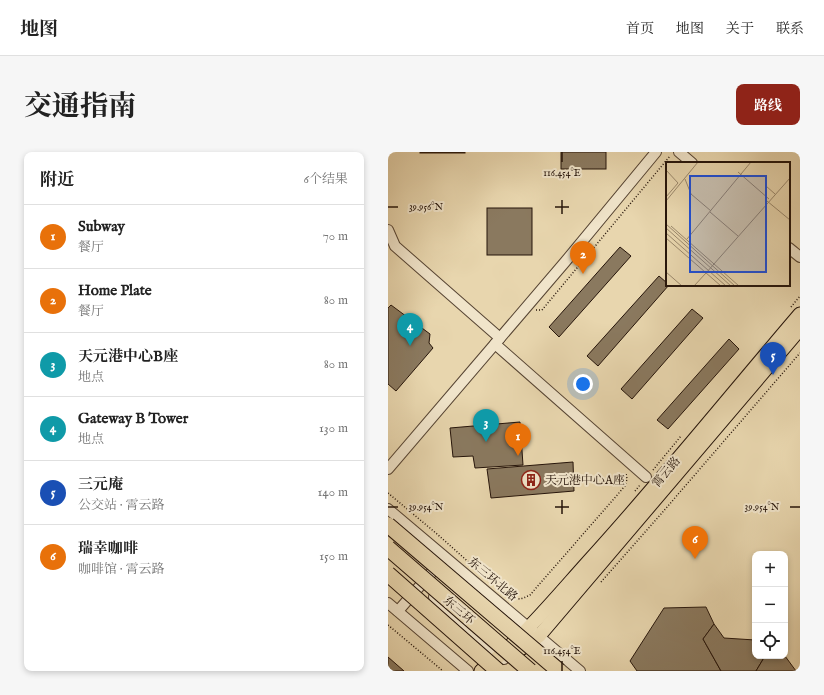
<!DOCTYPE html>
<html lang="zh">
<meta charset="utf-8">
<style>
:root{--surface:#fff;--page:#f6f6f6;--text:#222;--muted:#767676;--line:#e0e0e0;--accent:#8f2418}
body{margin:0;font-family:"IM FELL English","Noto Serif SC",serif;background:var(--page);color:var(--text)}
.controls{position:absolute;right:12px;bottom:12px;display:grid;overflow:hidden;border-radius:8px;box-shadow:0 2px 6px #0003}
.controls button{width:36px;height:36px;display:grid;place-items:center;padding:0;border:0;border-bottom:1px solid var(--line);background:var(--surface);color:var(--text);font:20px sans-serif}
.you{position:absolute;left:195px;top:232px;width:14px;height:14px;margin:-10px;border:3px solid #fff;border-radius:50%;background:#1a73e8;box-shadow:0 0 0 6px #1a73e833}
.badge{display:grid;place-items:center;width:26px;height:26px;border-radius:50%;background:var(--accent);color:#fff;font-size:13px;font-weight:700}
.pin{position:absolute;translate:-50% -33px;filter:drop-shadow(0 1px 2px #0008)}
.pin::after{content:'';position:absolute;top:21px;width:14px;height:12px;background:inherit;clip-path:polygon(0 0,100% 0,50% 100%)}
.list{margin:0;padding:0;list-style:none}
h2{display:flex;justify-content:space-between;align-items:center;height:52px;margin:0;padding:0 16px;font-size:17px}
h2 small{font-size:13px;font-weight:400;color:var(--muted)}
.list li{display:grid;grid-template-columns:26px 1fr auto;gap:12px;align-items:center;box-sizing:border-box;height:64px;padding:0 16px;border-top:1px solid var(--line)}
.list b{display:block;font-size:15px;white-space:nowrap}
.list p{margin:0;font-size:13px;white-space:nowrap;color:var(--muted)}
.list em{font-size:13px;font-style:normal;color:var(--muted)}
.icon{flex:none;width:22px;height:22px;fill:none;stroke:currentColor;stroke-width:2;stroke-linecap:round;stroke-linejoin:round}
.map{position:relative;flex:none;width:412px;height:519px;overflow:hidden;border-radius:8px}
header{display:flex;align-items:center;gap:24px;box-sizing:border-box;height:56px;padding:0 20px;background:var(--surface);border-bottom:1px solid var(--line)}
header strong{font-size:19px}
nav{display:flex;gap:22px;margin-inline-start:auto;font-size:14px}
.intro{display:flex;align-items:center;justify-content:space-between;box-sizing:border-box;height:96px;padding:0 24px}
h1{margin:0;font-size:28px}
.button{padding:10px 18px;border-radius:8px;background:var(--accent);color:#fff;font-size:14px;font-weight:700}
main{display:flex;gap:24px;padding:0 24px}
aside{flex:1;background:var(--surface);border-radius:8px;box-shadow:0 2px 6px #0003}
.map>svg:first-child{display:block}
.building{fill:#8a795f;stroke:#25140a}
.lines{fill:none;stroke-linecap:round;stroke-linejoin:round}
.minor-casing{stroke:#564433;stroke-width:12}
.major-casing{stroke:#25140a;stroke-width:15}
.path{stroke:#25140a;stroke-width:1.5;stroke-dasharray:1 2;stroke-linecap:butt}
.minor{stroke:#f0e4ca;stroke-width:10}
.major{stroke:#e8d6ae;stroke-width:13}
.highway-bridge-casing{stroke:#25140a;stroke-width:17;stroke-linecap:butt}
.highway-bridge{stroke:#e8d6ae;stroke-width:15}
.ticks{fill:none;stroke:#25140a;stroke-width:1.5}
.labels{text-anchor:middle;stroke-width:4;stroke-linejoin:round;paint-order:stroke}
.street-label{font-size:12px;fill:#25140a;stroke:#f0e4ca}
.poi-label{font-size:12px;fill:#25140a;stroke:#f0e4ca;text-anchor:start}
.inset-road{fill:none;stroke:#9a886c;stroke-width:1}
.view{fill:#1d4ed8;fill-opacity:0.15;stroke:#1d4ed8;stroke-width:2}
.inset-edge{fill:none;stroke:#25140a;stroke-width:2}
.ticks-label{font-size:10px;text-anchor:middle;fill:#25140a;stroke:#f0e4ca;stroke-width:4;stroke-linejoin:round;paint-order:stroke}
</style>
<header>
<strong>地图</strong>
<nav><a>首页</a><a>地图</a><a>关于</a><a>联系</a></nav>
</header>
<div class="intro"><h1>交通指南</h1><a class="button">路线</a></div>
<main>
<aside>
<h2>附近<small>6个结果</small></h2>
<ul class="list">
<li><span class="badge" style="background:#e8710a">1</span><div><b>Subway</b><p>餐厅</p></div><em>70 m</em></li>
<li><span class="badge" style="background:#e8710a">2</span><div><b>Home Plate</b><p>餐厅</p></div><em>80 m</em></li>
<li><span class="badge" style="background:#0f9aa8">3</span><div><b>天元港中心B座</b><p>地点</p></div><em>80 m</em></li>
<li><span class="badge" style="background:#0f9aa8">4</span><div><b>Gateway B Tower</b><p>地点</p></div><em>130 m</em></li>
<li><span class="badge" style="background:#1a4fb4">5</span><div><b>三元庵</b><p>公交站 · 霄云路</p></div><em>140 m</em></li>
<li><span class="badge" style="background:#e8710a">6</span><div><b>瑞幸咖啡</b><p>咖啡馆 · 霄云路</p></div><em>150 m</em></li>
</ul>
</aside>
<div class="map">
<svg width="412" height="519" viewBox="0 0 412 519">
<rect width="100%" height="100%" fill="#e8d6ae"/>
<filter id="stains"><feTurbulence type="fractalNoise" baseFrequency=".005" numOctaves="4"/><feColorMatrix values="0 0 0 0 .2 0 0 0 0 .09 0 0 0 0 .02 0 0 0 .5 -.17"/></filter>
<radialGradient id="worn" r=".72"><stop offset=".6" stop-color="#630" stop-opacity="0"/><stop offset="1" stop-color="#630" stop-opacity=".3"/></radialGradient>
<g class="building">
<rect x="32" y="0" width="45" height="1"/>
<rect x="173" y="0" width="45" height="17"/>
<rect x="99" y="56" width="45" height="47"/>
<path d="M232 95 243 104 171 185 161 175Z"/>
<path d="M271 124 279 131V133H281L210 214 199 204Z"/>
<path d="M3 153 42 182 41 191 45 196 8 239 0 232V156Z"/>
<path d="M304 157 315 166 244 247 233 237Z"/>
<path d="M341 187 351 197 280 277 269 268Z"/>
<path d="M132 270 135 313 87 316 85 304 65 305 62 276Z"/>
<path d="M185 310 186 339 103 346 99 317Z"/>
<path d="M318 455 326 472 315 487 333 519H249L242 509 276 456Z"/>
<path d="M326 472 336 486 367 488V504H377L368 519H333L315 487Z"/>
<path d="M377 504H397L408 519H368Z"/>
<path d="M0 505 16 519H0Z"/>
</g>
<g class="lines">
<g class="minor-casing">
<g id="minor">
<path d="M291 0 304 11"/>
<path d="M0 78 7 94 112 186"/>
<path d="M401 96 412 105"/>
<path d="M107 192 258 325"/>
<path d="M0 317 177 110 268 0"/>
<path d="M0 357 192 519"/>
<path d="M46 445 116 507"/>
<path d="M0 451 80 519"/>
<path d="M10 459 52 411"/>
</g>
</g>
<g class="major-casing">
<g id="major">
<path d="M131 498 151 484 412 177"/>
<path d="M93 519C133 488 165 449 199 411 272 331 341 245 412 162"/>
</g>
</g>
<g class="path">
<path d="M403 155 412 144"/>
<path d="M148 158H154L282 4"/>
<path d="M265 318 293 284"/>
<path d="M247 339 252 333"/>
<path d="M0 341 49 382 103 430"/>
<path d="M213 430 273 362 412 201"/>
<path d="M119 444C128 449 134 447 142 443L237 334 239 327 238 321"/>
<path d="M0 473 55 519"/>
</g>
<use href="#minor" class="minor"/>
<use href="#major" class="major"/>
<g class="highway-bridge-casing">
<g id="highway-bridge">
<path d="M0 373 171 519"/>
<path d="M0 396 142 519"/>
<path d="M0 422 110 519"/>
</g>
</g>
<use href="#highway-bridge" class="highway-bridge"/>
</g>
<path class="ticks" d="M174 0V10M174 48V62M0 55H10M167 55H181M174 348V362M0 355H10M167 355H181M402 355H412M174 509V519"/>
<defs>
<g id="building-ring" transform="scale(1)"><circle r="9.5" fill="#f0e4ca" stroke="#8f2418" stroke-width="1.5"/><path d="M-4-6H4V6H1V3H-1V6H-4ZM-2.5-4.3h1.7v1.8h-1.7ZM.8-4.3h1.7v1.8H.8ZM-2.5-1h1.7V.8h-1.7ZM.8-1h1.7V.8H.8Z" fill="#8f2418"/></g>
</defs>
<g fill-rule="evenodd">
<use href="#building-ring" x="143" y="328"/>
</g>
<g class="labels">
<g class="street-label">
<text transform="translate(278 320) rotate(-50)" y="4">霄云路</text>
<text transform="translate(105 427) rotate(40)" y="4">东三环北路</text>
<text transform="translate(71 458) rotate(41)" y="4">东三环</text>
</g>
<g class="poi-label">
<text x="157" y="332">天元港中心A座</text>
</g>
</g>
<g transform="translate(278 10)">
<rect width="124" height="124" fill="#e8d6ae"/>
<path class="inset-road" d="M0 8 12 21 0 35M72 10 103 37M19 17 25 32 45 49M100 24 109 32M0 39 32 0M101 39 124 58M44 50 72 74M0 62 69 124M5 64 73 124M0 66 65 124M0 71 60 124M0 76 55 124M21 77 85 0M0 110 16 124M40 111 124 16M28 124 40 111"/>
<path class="view" d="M24 14H100V110H24Z"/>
<rect width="124" height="124" class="inset-edge"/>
</g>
<g class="ticks-label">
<text x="174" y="24">116.454°E</text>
<text x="38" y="58">39.956°N</text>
<text x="38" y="358">39.954°N</text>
<text x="374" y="358">39.954°N</text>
<text x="174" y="502">116.454°E</text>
</g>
<rect width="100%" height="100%" filter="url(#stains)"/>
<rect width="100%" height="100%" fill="url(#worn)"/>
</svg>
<div class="controls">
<button>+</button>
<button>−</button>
<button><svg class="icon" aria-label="locate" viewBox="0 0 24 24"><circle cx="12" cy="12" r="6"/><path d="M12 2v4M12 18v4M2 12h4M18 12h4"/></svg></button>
</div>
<div class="you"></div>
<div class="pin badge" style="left:130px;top:304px;background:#e8710a">1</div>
<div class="pin badge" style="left:195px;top:122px;background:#e8710a">2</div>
<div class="pin badge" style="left:98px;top:290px;background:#0f9aa8">3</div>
<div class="pin badge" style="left:22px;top:194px;background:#0f9aa8">4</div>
<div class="pin badge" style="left:385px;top:223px;background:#1a4fb4">5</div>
<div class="pin badge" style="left:307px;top:407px;background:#e8710a">6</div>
</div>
</main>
